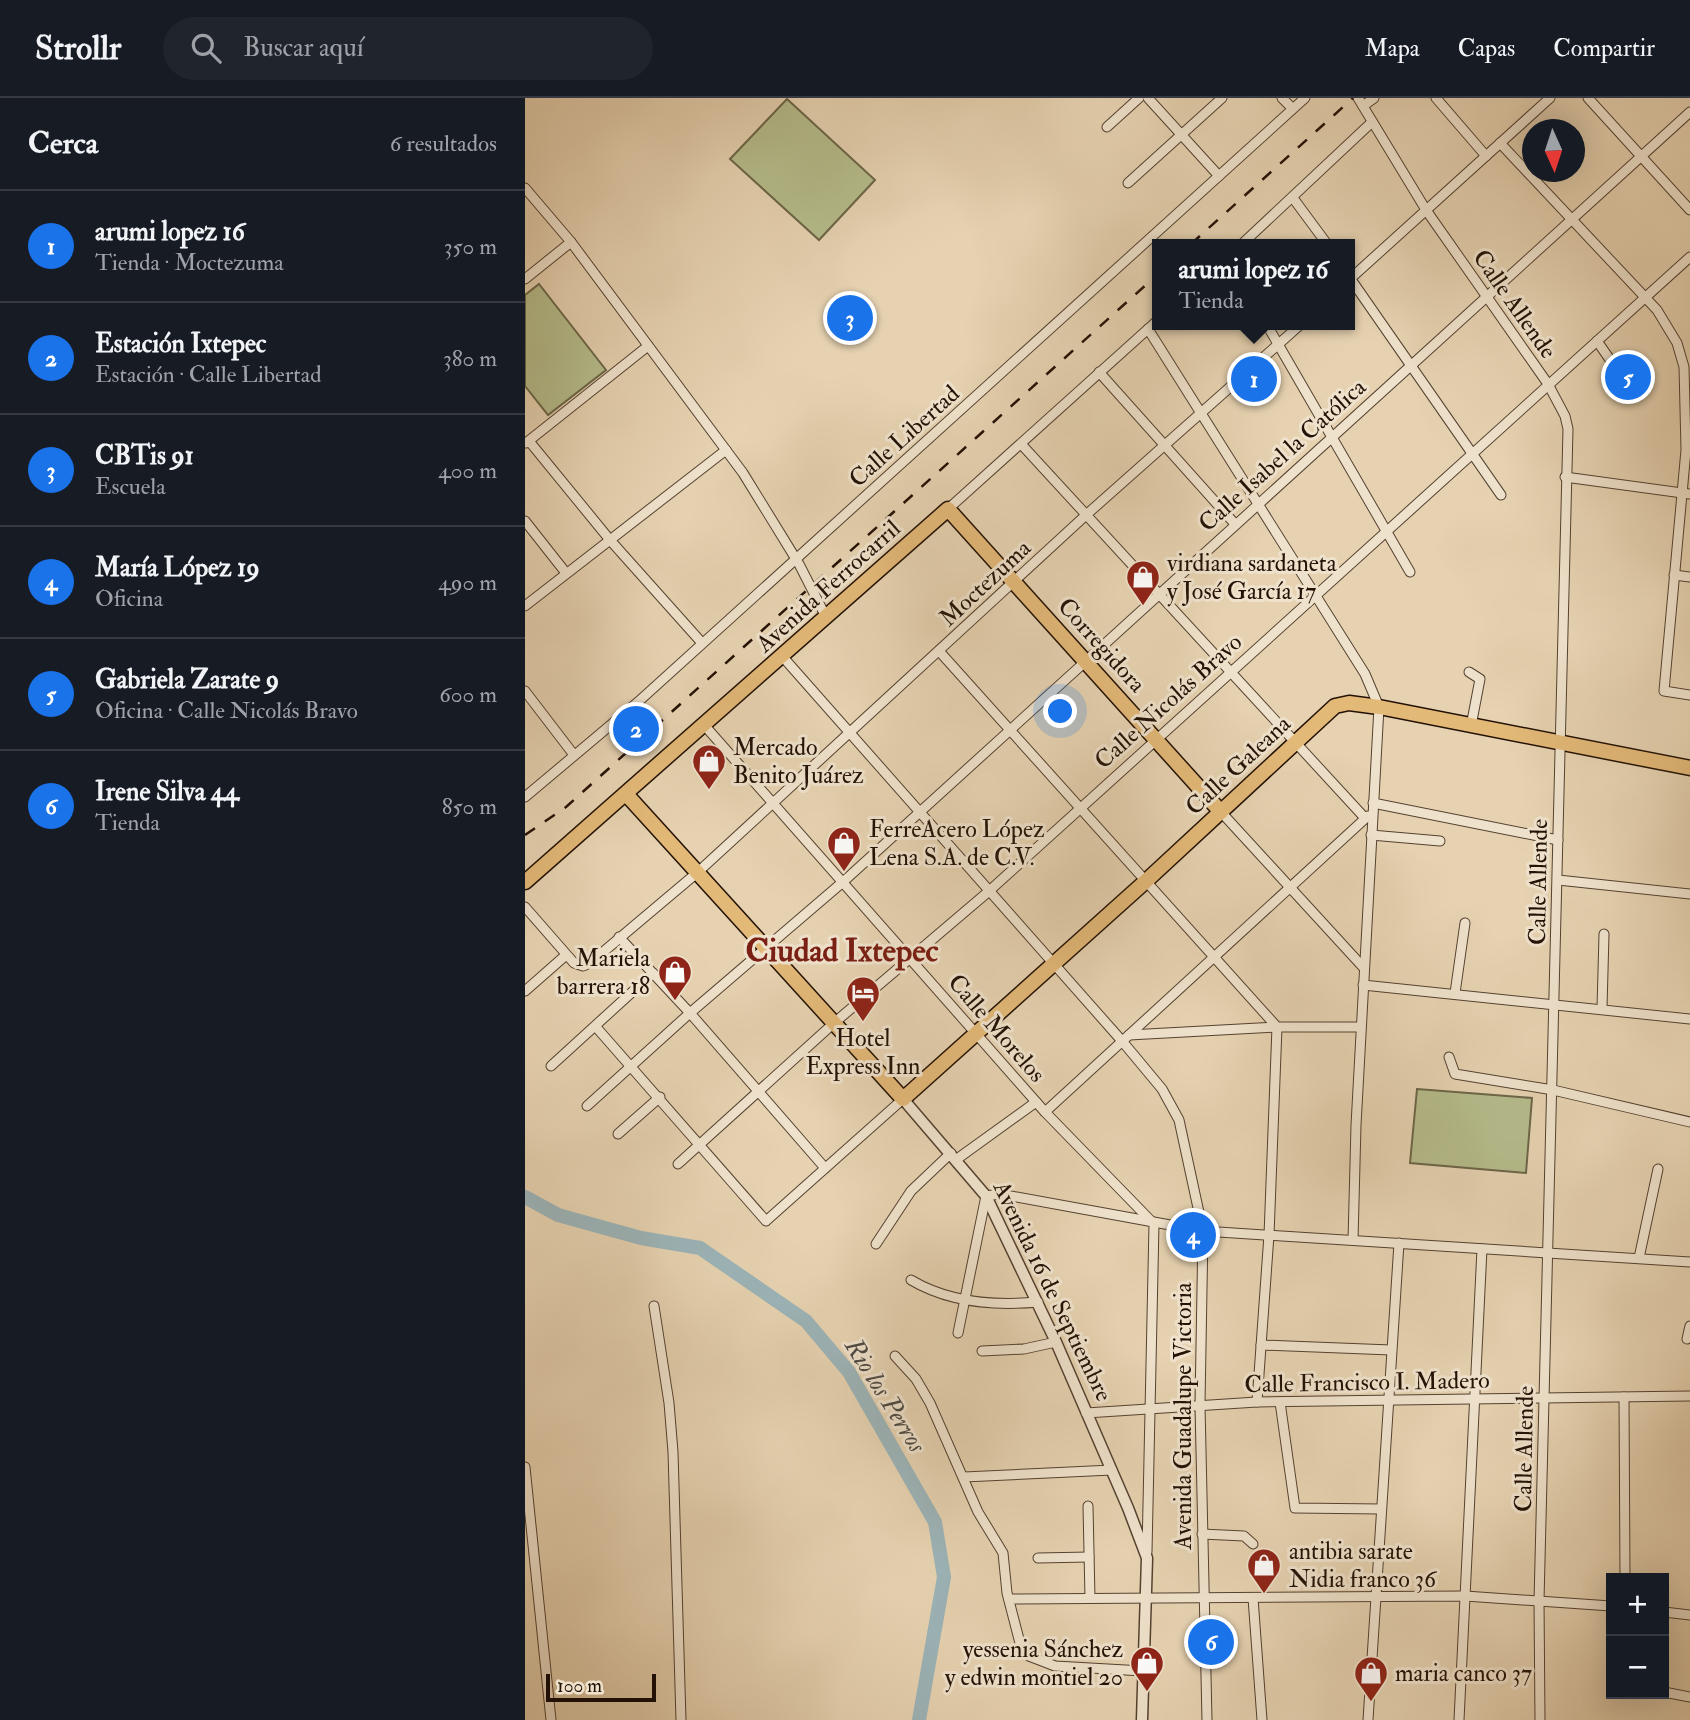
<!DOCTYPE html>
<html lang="es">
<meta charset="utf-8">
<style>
:root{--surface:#171b24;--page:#20242c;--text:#f1f3f6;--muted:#9ea1a6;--line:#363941;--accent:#1a73e8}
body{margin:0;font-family:"IM FELL Double Pica",serif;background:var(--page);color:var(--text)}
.controls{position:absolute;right:21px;bottom:21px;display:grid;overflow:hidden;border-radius:0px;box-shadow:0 7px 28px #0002}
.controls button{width:63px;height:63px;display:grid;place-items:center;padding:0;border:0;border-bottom:2px solid var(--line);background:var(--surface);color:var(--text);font:35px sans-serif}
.compass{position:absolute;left:997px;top:21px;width:63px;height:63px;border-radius:50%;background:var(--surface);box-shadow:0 7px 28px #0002;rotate:177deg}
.scale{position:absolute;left:21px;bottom:18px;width:110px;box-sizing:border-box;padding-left:7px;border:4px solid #231105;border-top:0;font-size:19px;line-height:24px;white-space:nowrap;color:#231105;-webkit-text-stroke:5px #efe2cc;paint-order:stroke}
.you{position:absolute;left:536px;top:614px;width:24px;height:24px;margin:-18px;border:5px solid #fff;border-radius:50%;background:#1a73e8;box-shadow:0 0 0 10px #1a73e833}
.badge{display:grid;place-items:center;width:46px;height:46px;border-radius:50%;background:var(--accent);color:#fff;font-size:23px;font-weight:700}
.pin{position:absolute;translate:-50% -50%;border:4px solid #fff;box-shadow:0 2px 7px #0006}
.popup{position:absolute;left:627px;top:141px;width:203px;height:91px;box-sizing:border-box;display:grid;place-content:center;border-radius:0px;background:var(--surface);filter:drop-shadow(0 2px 5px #0005);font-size:23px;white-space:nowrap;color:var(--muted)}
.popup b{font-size:26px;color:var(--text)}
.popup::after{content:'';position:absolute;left:50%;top:100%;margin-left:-14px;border:14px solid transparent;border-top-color:var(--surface)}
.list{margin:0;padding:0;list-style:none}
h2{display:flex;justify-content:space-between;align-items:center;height:91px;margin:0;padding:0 28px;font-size:30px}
h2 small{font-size:23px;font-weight:400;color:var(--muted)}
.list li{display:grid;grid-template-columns:46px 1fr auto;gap:21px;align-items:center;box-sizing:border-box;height:112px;padding:0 28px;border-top:2px solid var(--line)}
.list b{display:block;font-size:26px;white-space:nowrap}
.list p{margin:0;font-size:23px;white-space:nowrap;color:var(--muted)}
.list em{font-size:23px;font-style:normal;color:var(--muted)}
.icon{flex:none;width:38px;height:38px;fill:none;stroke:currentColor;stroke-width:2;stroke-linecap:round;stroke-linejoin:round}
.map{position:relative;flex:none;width:1165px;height:1622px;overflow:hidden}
header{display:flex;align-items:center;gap:42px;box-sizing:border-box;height:98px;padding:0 35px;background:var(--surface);border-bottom:2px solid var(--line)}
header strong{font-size:33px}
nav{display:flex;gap:38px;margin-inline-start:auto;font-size:24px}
.search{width:490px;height:63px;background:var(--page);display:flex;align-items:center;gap:18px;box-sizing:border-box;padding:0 24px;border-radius:38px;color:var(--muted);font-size:26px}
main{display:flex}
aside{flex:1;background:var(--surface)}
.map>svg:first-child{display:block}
.green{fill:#b5bc8c;stroke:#6c6648;stroke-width:2}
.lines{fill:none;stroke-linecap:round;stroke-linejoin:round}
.river{stroke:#9cb4b8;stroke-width:14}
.minor-casing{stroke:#544130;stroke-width:11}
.tertiary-casing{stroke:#544130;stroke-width:13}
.primary-casing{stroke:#231105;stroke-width:17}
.minor{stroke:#efe2cc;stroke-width:9}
.tertiary{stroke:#efe2cc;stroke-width:10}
.primary{stroke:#e3b978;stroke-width:14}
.rail{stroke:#231105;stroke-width:2.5;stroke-dasharray:12 12;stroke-linecap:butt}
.labels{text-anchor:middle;stroke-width:6;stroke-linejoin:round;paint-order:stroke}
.street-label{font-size:24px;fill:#231105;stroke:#efe2cc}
.poi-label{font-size:24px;fill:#231105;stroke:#efe2cc;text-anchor:start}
.water-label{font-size:26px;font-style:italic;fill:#4d4a44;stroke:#efe2cc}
.district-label{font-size:32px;font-weight:bold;fill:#7a1f14;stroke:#efe2cc}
</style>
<header>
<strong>Strollr</strong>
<div class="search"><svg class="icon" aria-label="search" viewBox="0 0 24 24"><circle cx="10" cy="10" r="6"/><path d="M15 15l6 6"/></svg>Buscar aquí</div>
<nav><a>Mapa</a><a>Capas</a><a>Compartir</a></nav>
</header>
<main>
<aside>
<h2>Cerca<small>6 resultados</small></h2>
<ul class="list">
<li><span class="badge">1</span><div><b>arumi lopez 16</b><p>Tienda · Moctezuma</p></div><em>350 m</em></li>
<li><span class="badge">2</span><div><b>Estación Ixtepec</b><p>Estación · Calle Libertad</p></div><em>380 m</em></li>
<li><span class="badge">3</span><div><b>CBTis 91</b><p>Escuela</p></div><em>400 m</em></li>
<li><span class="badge">4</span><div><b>María López 19</b><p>Oficina</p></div><em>490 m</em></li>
<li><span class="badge">5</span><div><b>Gabriela Zarate 9</b><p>Oficina · Calle Nicolás Bravo</p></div><em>600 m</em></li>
<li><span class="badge">6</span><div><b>Irene Silva 44</b><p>Tienda</p></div><em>850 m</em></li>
</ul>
</aside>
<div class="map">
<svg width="1165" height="1622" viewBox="0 0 1165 1622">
<rect width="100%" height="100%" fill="#e6d2b1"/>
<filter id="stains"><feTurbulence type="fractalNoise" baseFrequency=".00286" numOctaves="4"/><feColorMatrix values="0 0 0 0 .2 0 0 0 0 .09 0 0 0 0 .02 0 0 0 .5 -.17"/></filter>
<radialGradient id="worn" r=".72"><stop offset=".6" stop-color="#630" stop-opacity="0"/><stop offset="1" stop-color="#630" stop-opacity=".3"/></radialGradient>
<g class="green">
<path d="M262 1 350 82 294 142 205 61Z"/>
<path d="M14 186 81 272 23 317 0 288V197Z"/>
<path d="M892 991 1007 1000 1001 1075 885 1065Z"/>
</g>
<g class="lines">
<path class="river" d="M0 1099 33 1117 116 1140 175 1150 281 1223 324 1274 410 1424 419 1479 394 1622"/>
<g class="minor-casing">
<g id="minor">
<path d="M623 0 694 78"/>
<path d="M757 0 767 10"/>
<path d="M833 0 901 112 1023 286 1040 318 1043 331 1014 1503 1015 1622"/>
<path d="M911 0 961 58"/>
<path d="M1063 0 1165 112"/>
<path d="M838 8 849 0"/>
<path d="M582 29 614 0"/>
<path d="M975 45 1132 212 1152 245 1159 269 1161 352 1139 593 1165 597"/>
<path d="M603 85 697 0"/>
<path d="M0 90 46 144 218 375 274 466 301 519"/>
<path d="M768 100 802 146"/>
<path d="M717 146 846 25"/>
<path d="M825 180 976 397"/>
<path d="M0 181 46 144"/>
<path d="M825 181 1025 0"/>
<path d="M742 227 885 474"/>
<path d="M623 231 840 576 854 609 831 1027 828 1142"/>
<path d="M1072 243 1109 296"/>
<path d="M574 274 710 426"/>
<path d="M4 343 85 442 177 545"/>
<path d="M1 345 123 248"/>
<path d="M497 347 839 719"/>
<path d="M1040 379 1165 396"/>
<path d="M423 411 633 222"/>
<path d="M0 423 41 475"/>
<path d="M1149 477 1165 479"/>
<path d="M0 508 201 352"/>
<path d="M414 553 752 929 744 1137 732 1304"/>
<path d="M257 558 597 943 637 991 654 1022 678 1133 675 1307 682 1622"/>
<path d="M944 574 955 581 946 628"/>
<path d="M0 593 49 657"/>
<path d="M180 628 520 1014 629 1126 622 1454"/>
<path d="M0 699 113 604 780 0"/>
<path d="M848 705 1033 742"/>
<path d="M696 714 838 869"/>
<path d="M846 737 915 743"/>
<path d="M1033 782 1165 796"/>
<path d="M0 809 49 865 58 868 65 865 173 774 561 417 775 227"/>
<path d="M94 839 165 915 300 1070"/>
<path d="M838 887 1165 921"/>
<path d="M0 893 41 857"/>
<path d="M930 895 940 825"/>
<path d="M1077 910 1079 836"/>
<path d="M71 929 241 1123 378 1001"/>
<path d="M604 937 752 929H835"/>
<path d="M924 959 930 976 1028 992 1165 1024"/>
<path d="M26 968 128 875"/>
<path d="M62 1008 165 915 319 783 1165 14"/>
<path d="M520 1014 843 718"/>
<path d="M93 1036 135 999"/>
<path d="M432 1061 511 1004"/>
<path d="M153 1066 309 925 463 794 1165 159"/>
<path d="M351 1146 386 1093 426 1055"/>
<path d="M1114 1160 1133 1071"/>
<path d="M386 1182C423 1204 470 1208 513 1204"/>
<path d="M129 1208 144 1305 148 1354 156 1622"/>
<path d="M433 1235 461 1098 475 1096 678 1133 1165 1164"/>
<path d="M1162 1241 1165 1228"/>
<path d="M736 1247 866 1252"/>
<path d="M457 1253 499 1251 531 1244"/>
<path d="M370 1258 391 1281 405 1305 453 1414 478 1455 482 1495 496 1549 504 1558 530 1568 618 1573"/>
<path d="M1099 1299 1100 1480"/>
<path d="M755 1304 770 1410 856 1411"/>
<path d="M561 1315 732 1304 1165 1298"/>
<path d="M0 1369 26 1622"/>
<path d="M439 1379 587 1372"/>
<path d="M563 1408 565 1500"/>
<path d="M677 1436 719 1438 728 1446"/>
<path d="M513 1460 564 1459"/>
<path d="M728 1500 737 1622"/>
<path d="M484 1501 940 1498 1086 1508"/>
<path d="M1139 1514 1165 1517"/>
<path d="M1139 1594 1165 1599"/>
<path d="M843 1622 874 1145"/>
<path d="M934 1622 957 1151"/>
</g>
</g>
<g class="tertiary-casing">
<path id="tertiary" d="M378 1001 461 1098 531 1244 603 1410 622 1460 617 1622"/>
</g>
<g class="primary-casing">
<g id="primary">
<path d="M101 696 378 1001 621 783 810 608 824 605 854 609 1165 670"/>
<path d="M0 784 423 411 696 714"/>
</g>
</g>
<use href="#minor" class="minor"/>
<use href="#tertiary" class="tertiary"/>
<use href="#primary" class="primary"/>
<g class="rail">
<path d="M666 146 828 0"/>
<path d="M0 737 41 709 633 176"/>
</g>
</g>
<defs>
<g id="shop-pin" transform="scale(1.75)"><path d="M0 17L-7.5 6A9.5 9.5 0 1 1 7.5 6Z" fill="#8f2418" stroke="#efe2cc"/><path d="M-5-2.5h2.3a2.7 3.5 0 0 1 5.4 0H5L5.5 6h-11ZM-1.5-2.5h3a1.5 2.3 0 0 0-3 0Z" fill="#fff"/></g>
<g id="hotel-pin" transform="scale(1.75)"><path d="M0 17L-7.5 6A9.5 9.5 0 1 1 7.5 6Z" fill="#8f2418" stroke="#efe2cc"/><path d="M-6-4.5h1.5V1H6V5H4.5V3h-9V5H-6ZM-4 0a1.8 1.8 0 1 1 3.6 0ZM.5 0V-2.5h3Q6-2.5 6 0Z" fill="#fff"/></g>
</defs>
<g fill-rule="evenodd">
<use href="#shop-pin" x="618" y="479"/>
<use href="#shop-pin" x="184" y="663"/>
<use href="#shop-pin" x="319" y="745"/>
<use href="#shop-pin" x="150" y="874"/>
<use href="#hotel-pin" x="338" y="895"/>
<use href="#shop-pin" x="739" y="1467"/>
<use href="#shop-pin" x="622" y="1565"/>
<use href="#shop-pin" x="846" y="1575"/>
</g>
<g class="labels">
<g class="street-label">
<text transform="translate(990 206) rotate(55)" y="8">Calle Allende</text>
<text transform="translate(379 338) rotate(-42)" y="8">Calle Libertad</text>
<text transform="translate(757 357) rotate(-42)" y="8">Calle Isabel la Católica</text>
<text transform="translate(460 485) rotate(-43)" y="8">Moctezuma</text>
<text transform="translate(303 488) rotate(-42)" y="8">Avenida Ferrocarril</text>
<text transform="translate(577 547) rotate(48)" y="8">Corregidora</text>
<text transform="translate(643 603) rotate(-42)" y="8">Calle Nicolás Bravo</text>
<text transform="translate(713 667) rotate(-43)" y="8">Calle Galeana</text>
<text transform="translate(1013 784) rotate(-89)" y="8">Calle Allende</text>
<text transform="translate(472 930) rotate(49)" y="8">Calle Morelos</text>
<text transform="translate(528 1193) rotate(64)" y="8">Avenida 16 de Septiembre</text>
<text transform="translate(842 1284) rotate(-1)" y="8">Calle Francisco I. Madero</text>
<text transform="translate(658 1318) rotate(-90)" y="8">Avenida Guadalupe Victoria</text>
<text transform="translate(999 1351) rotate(-89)" y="8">Calle Allende</text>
</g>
<g class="poi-label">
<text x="642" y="473">virdiana sardaneta<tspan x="642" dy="28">y José García 17</tspan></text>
<text x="208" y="657">Mercado<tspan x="208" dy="28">Benito Juárez</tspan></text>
<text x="344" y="739">FerreAcero López<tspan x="344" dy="28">Lena S.A. de C.V.</tspan></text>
<text x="125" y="868" text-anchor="end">Mariela<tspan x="125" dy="28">barrera 18</tspan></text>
<text x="338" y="948" text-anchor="middle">Hotel<tspan x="338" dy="28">Express Inn</tspan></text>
<text x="764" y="1461">antibia sarate<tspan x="764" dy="28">Nidia franco 36</tspan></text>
<text x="598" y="1559" text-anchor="end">yessenia Sánchez<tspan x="598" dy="28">y edwin montiel 20</tspan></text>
<text x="870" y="1583">maria canco 37</text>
</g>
<g class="water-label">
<text transform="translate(361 1297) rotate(58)" y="9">Rio los Perros</text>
</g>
<g class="district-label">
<text x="317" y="863">Ciudad Ixtepec</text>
</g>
</g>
<rect width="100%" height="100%" filter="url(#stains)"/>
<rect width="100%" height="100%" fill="url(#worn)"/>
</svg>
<div class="controls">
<button>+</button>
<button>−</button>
</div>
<svg class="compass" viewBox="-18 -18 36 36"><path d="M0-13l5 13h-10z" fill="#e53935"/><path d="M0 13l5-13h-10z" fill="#9ea1a6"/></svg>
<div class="scale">100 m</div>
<div class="you"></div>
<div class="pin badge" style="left:729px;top:281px">1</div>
<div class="popup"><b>arumi lopez 16</b>Tienda</div>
<div class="pin badge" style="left:111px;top:631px">2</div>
<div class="pin badge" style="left:325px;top:220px">3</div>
<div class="pin badge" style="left:668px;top:1137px">4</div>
<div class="pin badge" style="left:1103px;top:279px">5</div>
<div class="pin badge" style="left:686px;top:1544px">6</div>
</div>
</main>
